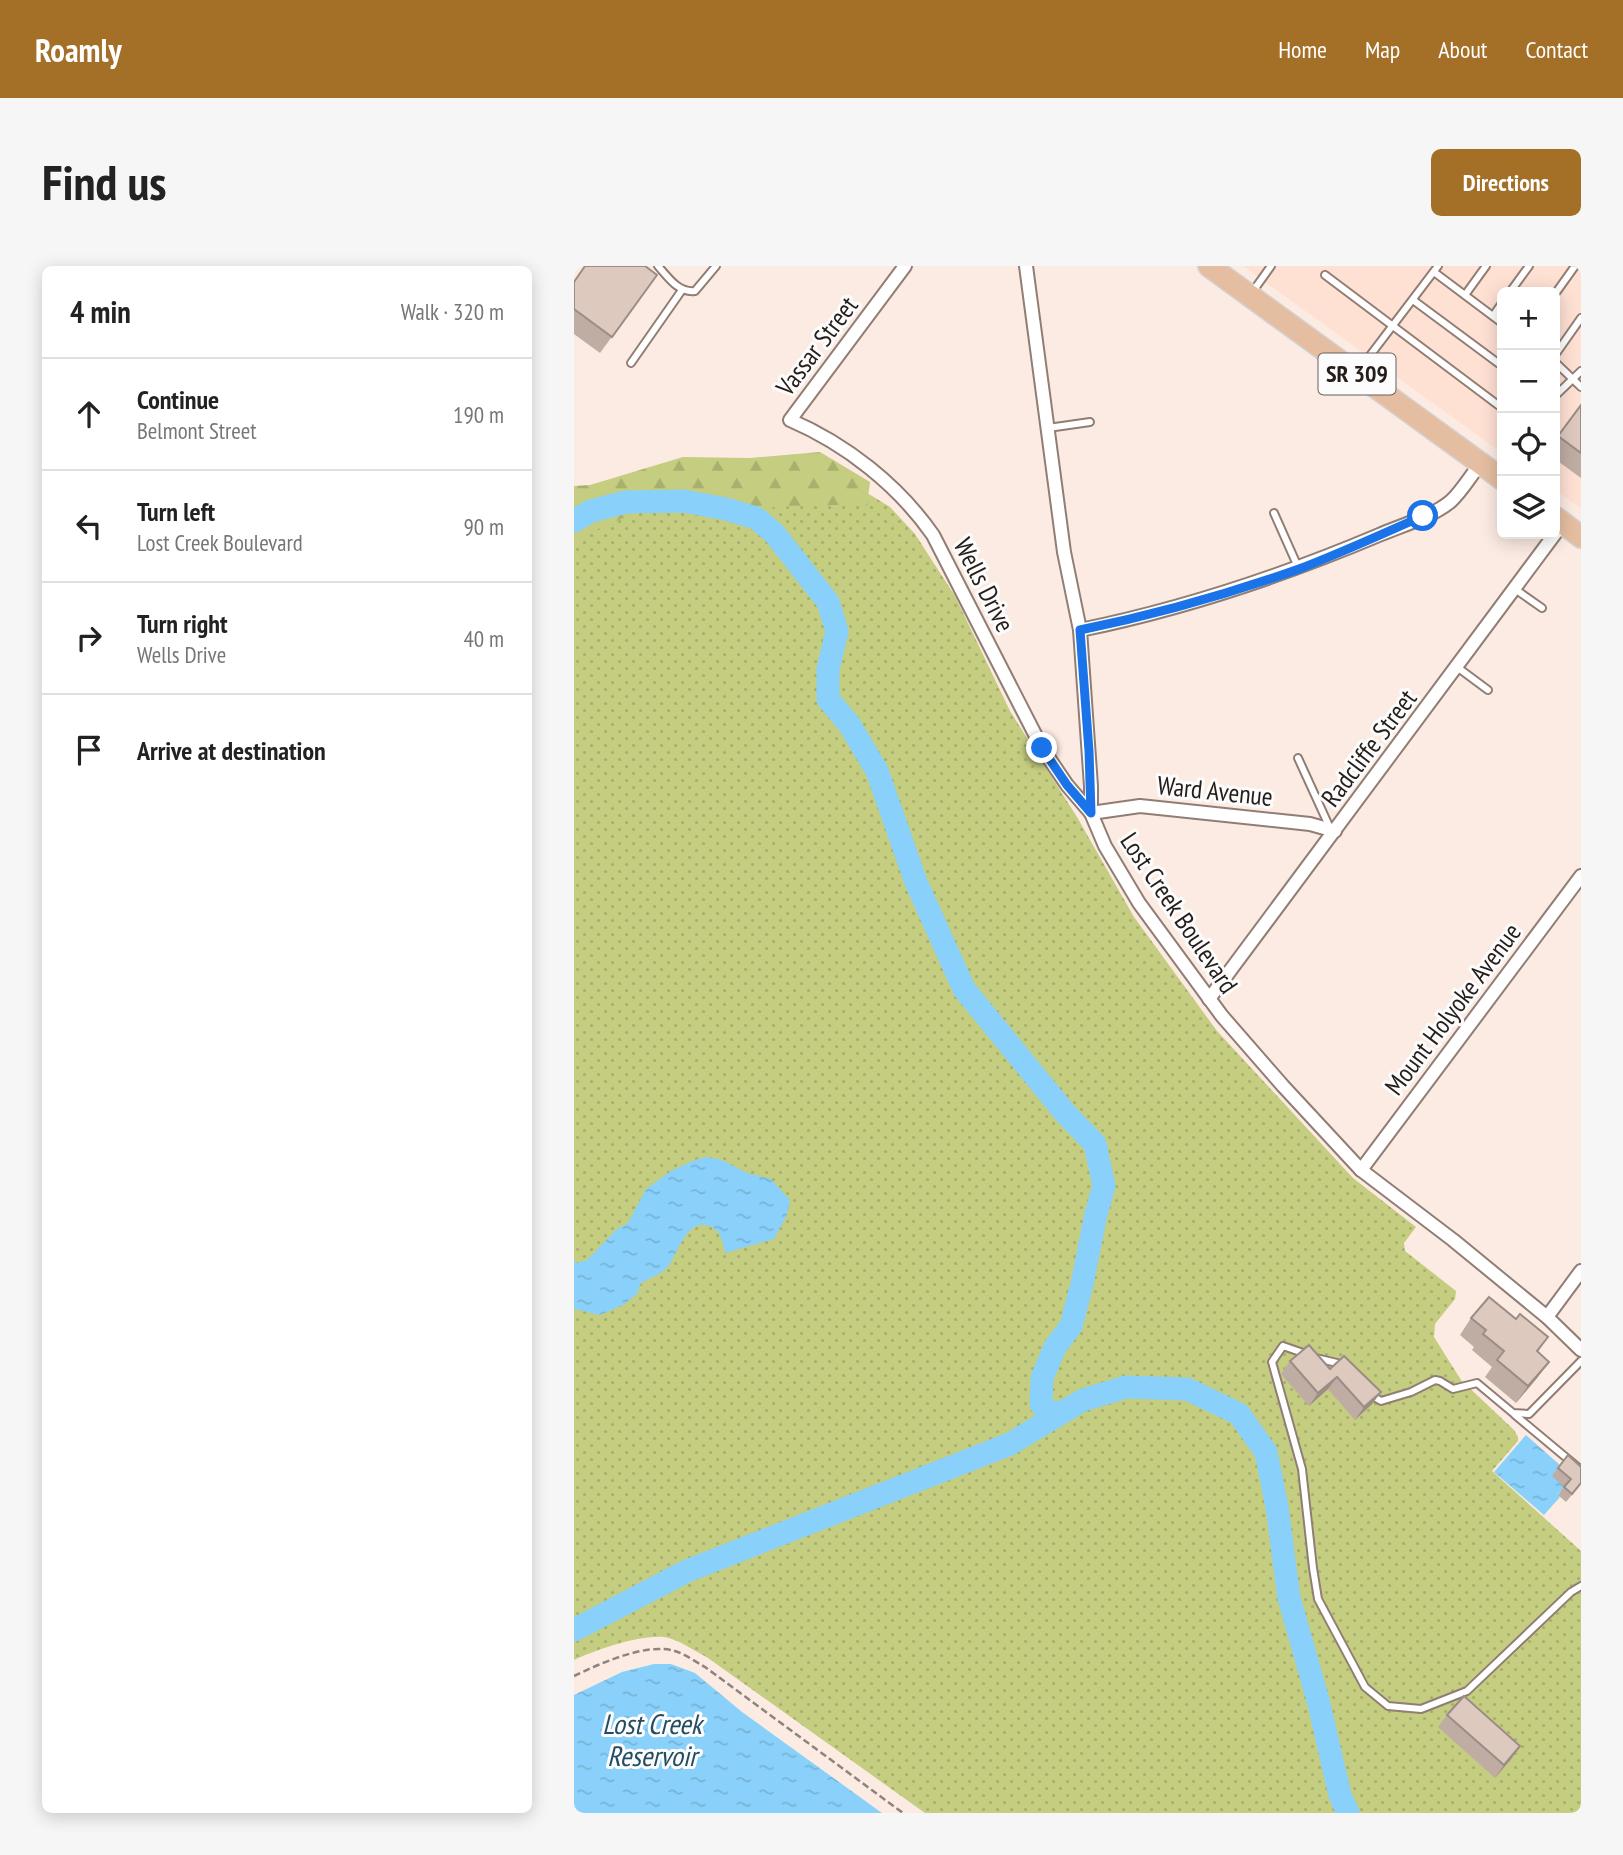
<!DOCTYPE html>
<meta charset="utf-8">
<style>
:root{--surface:#fff;--page:#f6f6f6;--text:#222;--muted:#767676;--line:#e0e0e0;--accent:#a47028}
body{margin:0;font-family:"PT Sans Narrow",sans-serif;background:var(--page);color:var(--text)}
.controls{position:absolute;right:21px;top:21px;display:grid;overflow:hidden;border-radius:10px;box-shadow:0 4px 18px #0003}
.controls button{width:63px;height:63px;display:grid;place-items:center;padding:0;border:0;border-bottom:2px solid var(--line);background:var(--surface);color:var(--text);font:35px sans-serif}
.stop{position:absolute;width:21px;height:21px;margin:-16px;border:5px solid #1a73e8;border-radius:50%;background:#fff}
.stop.end{background:#1a73e8;border-color:#fff;box-shadow:0 2px 7px #0008}
.list{margin:0;padding:0;list-style:none}
h2{display:flex;justify-content:space-between;align-items:center;height:91px;margin:0;padding:0 28px;font-size:30px}
h2 small{font-size:23px;font-weight:400;color:var(--muted)}
.list li{display:grid;grid-template-columns:46px 1fr auto;gap:21px;align-items:center;box-sizing:border-box;height:112px;padding:0 28px;border-top:2px solid var(--line)}
.list b{display:block;font-size:26px;white-space:nowrap}
.list p{margin:0;font-size:23px;white-space:nowrap;color:var(--muted)}
.list em{font-size:23px;font-style:normal;color:var(--muted)}
.icon{flex:none;width:38px;height:38px;fill:none;stroke:currentColor;stroke-width:2;stroke-linecap:round;stroke-linejoin:round}
.map{position:relative;flex:none;width:1007px;height:1547px;overflow:hidden;border-radius:10px}
header{display:flex;align-items:center;gap:42px;box-sizing:border-box;height:98px;padding:0 35px;background:var(--accent);color:#fff}
header strong{font-size:33px}
nav{display:flex;gap:38px;margin-inline-start:auto;font-size:24px}
.intro{display:flex;align-items:center;justify-content:space-between;box-sizing:border-box;height:168px;padding:0 42px}
h1{margin:0;font-size:49px}
.button{padding:18px 32px;border-radius:10px;background:var(--accent);color:#fff;font-size:24px;font-weight:700}
main{display:flex;gap:42px;padding:0 42px}
aside{flex:1;background:var(--surface);border-radius:10px;box-shadow:0 4px 18px #0003}
.map>svg:first-child{display:block}
.built{fill:#ffe1d4}
.grass{fill:url(#grass-dots)}
.forest{fill:url(#forest-firs)}
.water{fill:url(#water-ripples)}
.lines{fill:none;stroke-linecap:round;stroke-linejoin:round}
.river{stroke:#89d1fa;stroke-width:23}
.lane-casing{stroke:#917d74;stroke-width:10}
.street-casing{stroke:#917d74;stroke-width:16}
.primary-casing{stroke:#d3d2d1;stroke-width:24}
.path{stroke:#8f837d;stroke-width:2.5;stroke-dasharray:7 3.5;stroke-linecap:butt}
.lane{stroke:#fff;stroke-width:6}
.street{stroke:#fff;stroke-width:12}
.primary{stroke:#e5bea1;stroke-width:21}
.wall{fill:#bfada4}
.shaded-wall{fill:#9b8d86}
.building{fill:#dec9bf;stroke:#9b8d86;stroke-width:2}
.route{stroke:#1a73e8;stroke-width:9}
.labels{text-anchor:middle;stroke-width:6;stroke-linejoin:round;paint-order:stroke}
.shield{fill:#fcfcfc;stroke:#65605d;stroke-width:2}
.shield-label{font-size:24px;font-weight:bold;fill:#241d19}
.street-label{font-size:26px;fill:#241d19;stroke:#fcfcfc}
.water-label{font-size:28px;font-style:italic;fill:#244d62;stroke:#fcfcfc}
</style>
<header>
<strong>Roamly</strong>
<nav><a>Home</a><a>Map</a><a>About</a><a>Contact</a></nav>
</header>
<div class="intro"><h1>Find us</h1><a class="button">Directions</a></div>
<main>
<aside>
<h2>4 min<small>Walk · 320 m</small></h2>
<ul class="list">
<li><svg class="icon" aria-label="ahead" viewBox="0 0 24 24"><path d="M12 20V5M6 11l6-6 6 6"/></svg><div><b>Continue</b><p>Belmont Street</p></div><em>190 m</em></li>
<li><svg class="icon" aria-label="left" viewBox="0 0 24 24"><path d="M17 20v-9H6M10 6l-5 5 5 5"/></svg><div><b>Turn left</b><p>Lost Creek Boulevard</p></div><em>90 m</em></li>
<li><svg class="icon" aria-label="right" viewBox="0 0 24 24"><path d="M7 20v-9h11M14 6l5 5-5 5"/></svg><div><b>Turn right</b><p>Wells Drive</p></div><em>40 m</em></li>
<li><svg class="icon" aria-label="arrive" viewBox="0 0 24 24"><path d="M6 21V4h12l-3 4 3 4H6"/></svg><div><b>Arrive at destination</b></div></li>
</ul>
</aside>
<div class="map">
<svg width="1007" height="1547" viewBox="0 0 1007 1547">
<defs>
<pattern id="grass-dots" width="8" height="8" patternUnits="userSpaceOnUse" patternTransform="scale(1.75)"><rect width="8" height="8" fill="#c4cd80"/><path d="M2 2h.1M6 6h.1" fill="none" stroke="#a8b06e" stroke-width="1.8" stroke-linecap="round"/></pattern>
<pattern id="forest-firs" width="22" height="20" patternUnits="userSpaceOnUse" patternTransform="scale(1.75)"><rect width="22" height="20" fill="#c4cd80"/><path d="M5 1l3.5 6h-7zM16 11l3.5 6h-7z" fill="#a8b06e"/></pattern>
<pattern id="water-ripples" width="26" height="14" patternUnits="userSpaceOnUse" patternTransform="scale(1.75)"><rect width="26" height="14" fill="#89d1fa"/><path d="M2 4q2-2 4 0t4 0M15 11q2-2 4 0t4 0" fill="none" stroke="#76b3d6"/></pattern>
</defs>
<rect width="100%" height="100%" fill="#fcebe3"/>
<path class="built" d="M669 0H1007V243L981 224V26H928V187Z"/>
<path class="grass" d="M272 214 316 241 341 268 381 330 436 445 503 551 560 651 643 765 779 912 842 961 830 977 831 985 882 1025 881 1033 861 1058 860 1071 887 1114 940 1164 944 1171V1175L918 1205 1007 1285V1547H351L134 1392C121 1385 108 1376 95 1372 71 1366 22 1384 0 1394V251Z"/>
<path class="forest" d="M246 186 296 216 293 239H239L117 246 60 247 0 274V220L16 219 109 191 176 192Z"/>
<g class="water">
<path d="M133 891 148 894 173 907 197 913 216 934 213 949 200 973 151 987C149 976 147 964 135 960 113 952 104 987 95 999 90 1007 76 1012 67 1017L63 1028 49 1039 26 1049 0 1043V995L4 997 13 994 43 963 54 957 72 923 97 905 121 894Z"/>
<path d="M952 1169 987 1200 991 1222 984 1228 986 1231 970 1249 920 1206Z"/>
<path d="M80 1398H97L121 1407 168 1446 308 1547H0V1429L48 1406Z"/>
</g>
<g class="lines">
<g class="river">
<path d="M0 255 17 245 52 236 109 235 152 243 182 252 200 267 254 336 263 365 254 403V433L275 458 303 505 342 616 390 723 492 848 521 878 530 920 522 948 508 1018 497 1060 481 1081 468 1112 467 1138 475 1147 488 1146"/>
<path d="M0 1364 113 1305 436 1178 509 1134 552 1121 613 1123 665 1148 692 1186 703 1241 715 1332 744 1434 766 1529 774 1547"/>
</g>
<g class="lane-casing">
<g id="lane">
<path d="M84 0C94 11 104 27 121 25L142 0"/>
<path d="M860 6 928 57"/>
<path d="M751 9 928 142"/>
<path d="M936 26 955 0"/>
<path d="M677 28 697 0"/>
<path d="M981 28 1001 0"/>
<path d="M891 29 912 0"/>
<path d="M839 34 928 100"/>
<path d="M919 50 928 37"/>
<path d="M981 89 1007 52"/>
<path d="M981 96 1007 121"/>
<path d="M57 97 108 24"/>
<path d="M785 104 864 0"/>
<path d="M981 130 1007 105"/>
<path d="M474 162 516 156"/>
<path d="M700 247 724 301"/>
<path d="M941 323 968 342"/>
<path d="M883 401 914 424"/>
<path d="M724 492 756 562"/>
<path d="M732 1088 709 1080 698 1096 728 1203 739 1302 744 1333 791 1421 814 1440 847 1443 893 1425 997 1326 1007 1320"/>
<path d="M742 1092 763 1097 768 1101"/>
<path d="M795 1128 807 1135 837 1126 861 1114 866 1115 879 1123 903 1117 939 1147 955 1148 1007 1095"/>
<path d="M941 1149 1007 1204"/>
</g>
</g>
<g class="street-casing">
<g id="street">
<path d="M331 0 216 154C272 178 324 219 359 269L468 482 493 519 517 547 566 540 736 558 761 565"/>
<path d="M452 0 490 286 506 364 517 520V547L531 580 565 637 648 750 709 820 787 904 879 974 973 1051 1007 1084"/>
<path d="M506 364C609 343 708 310 805 269 826 260 860 250 877 235 888 225 897 209 907 197"/>
<path d="M635 733 989 257"/>
<path d="M787 904 1007 610"/>
<path d="M973 1051 1007 1005"/>
</g>
</g>
<g class="primary-casing">
<g id="primary">
<path d="M635 0 928 213"/>
<path d="M981 251 1007 271"/>
</g>
</g>
<path class="path" d="M0 1410C25 1398 73 1376 101 1385 111 1388 122 1396 131 1401L329 1547"/>
<use href="#lane" class="lane"/>
<use href="#street" class="street"/>
<use href="#primary" class="primary"/>
</g>
<g class="wall">
<path d="M83 9 26 87 0 68V16Z"/>
<path d="M1007 139V212L981 193V175Z"/>
<path d="M897 1052 942 1053 974 1071 964 1086 975 1096 963 1112 942 1137 911 1111 918 1101 898 1084 900 1081 886 1069Z"/>
<path d="M716 1095 756 1103 807 1126 798 1138 781 1154 754 1123 735 1140 707 1108Z"/>
<path d="M1007 1201V1218L992 1236 984 1229 990 1221 978 1210 984 1202Z"/>
<path d="M873 1449 946 1480 937 1493 921 1512 864 1461Z"/>
</g>
<g class="shaded-wall">
<path d="M975 1096 963 1112 942 1137 954 1120Z"/>
<path d="M763 1111 754 1123 735 1140 744 1127Z"/>
<path d="M807 1126 798 1138 781 1154 790 1141Z"/>
<path d="M946 1480 937 1493 921 1512 930 1499Z"/>
</g>
<g class="building">
<path d="M11 0H71L83 9 38 71 0 43V16Z"/>
<path d="M1007 139V187L984 170Z"/>
<path d="M915 1031 942 1053 946 1048 974 1071 963 1085 975 1096 954 1120 923 1094 930 1085 909 1068 912 1064 897 1052Z"/>
<path d="M735 1079 756 1103 770 1090 807 1126 790 1141 763 1111 744 1127 716 1095Z"/>
<path d="M994 1189 1007 1201V1217L998 1228 990 1221 997 1213 984 1202Z"/>
<path d="M890 1430 946 1480 930 1499 873 1449Z"/>
</g>
<g class="lines">
<path class="route" d="M468 482 493 519 517 547 515 485 506 364C580 349 654 328 725 303 767 287 808 268 849 250"/>
</g>
<g class="labels">
<rect class="shield" x="744.5" y="87.5" width="77" height="41" rx="5"/>
<g class="shield-label">
<text x="783" y="116">SR 309</text>
</g>
<g class="street-label">
<text transform="translate(243 80) rotate(-53)" y="9">Vassar Street</text>
<text transform="translate(410 319) rotate(63)" y="9">Wells Drive</text>
<text transform="translate(795 482) rotate(-53)" y="9">Radcliffe Street</text>
<text transform="translate(641 525) rotate(6)" y="9">Ward Avenue</text>
<text transform="translate(605 647) rotate(56)" y="9">Lost Creek Boulevard</text>
<text transform="translate(879 743) rotate(-53)" y="9">Mount Holyoke Avenue</text>
</g>
<g class="water-label">
<text x="78" y="1468">Lost Creek<tspan x="78" dy="32">Reservoir</tspan></text>
</g>
</g>
</svg>
<div class="controls">
<button>+</button>
<button>−</button>
<button><svg class="icon" aria-label="locate" viewBox="0 0 24 24"><circle cx="12" cy="12" r="6"/><path d="M12 2v4M12 18v4M2 12h4M18 12h4"/></svg></button>
<button><svg class="icon" aria-label="layers" viewBox="0 0 24 24"><path d="M12 4l9 5-9 5-9-5zM3 14l9 5 9-5"/></svg></button>
</div>
<div class="stop" style="left:849px;top:250px"></div>
<div class="stop end" style="left:468px;top:482px"></div>
</div>
</main>
